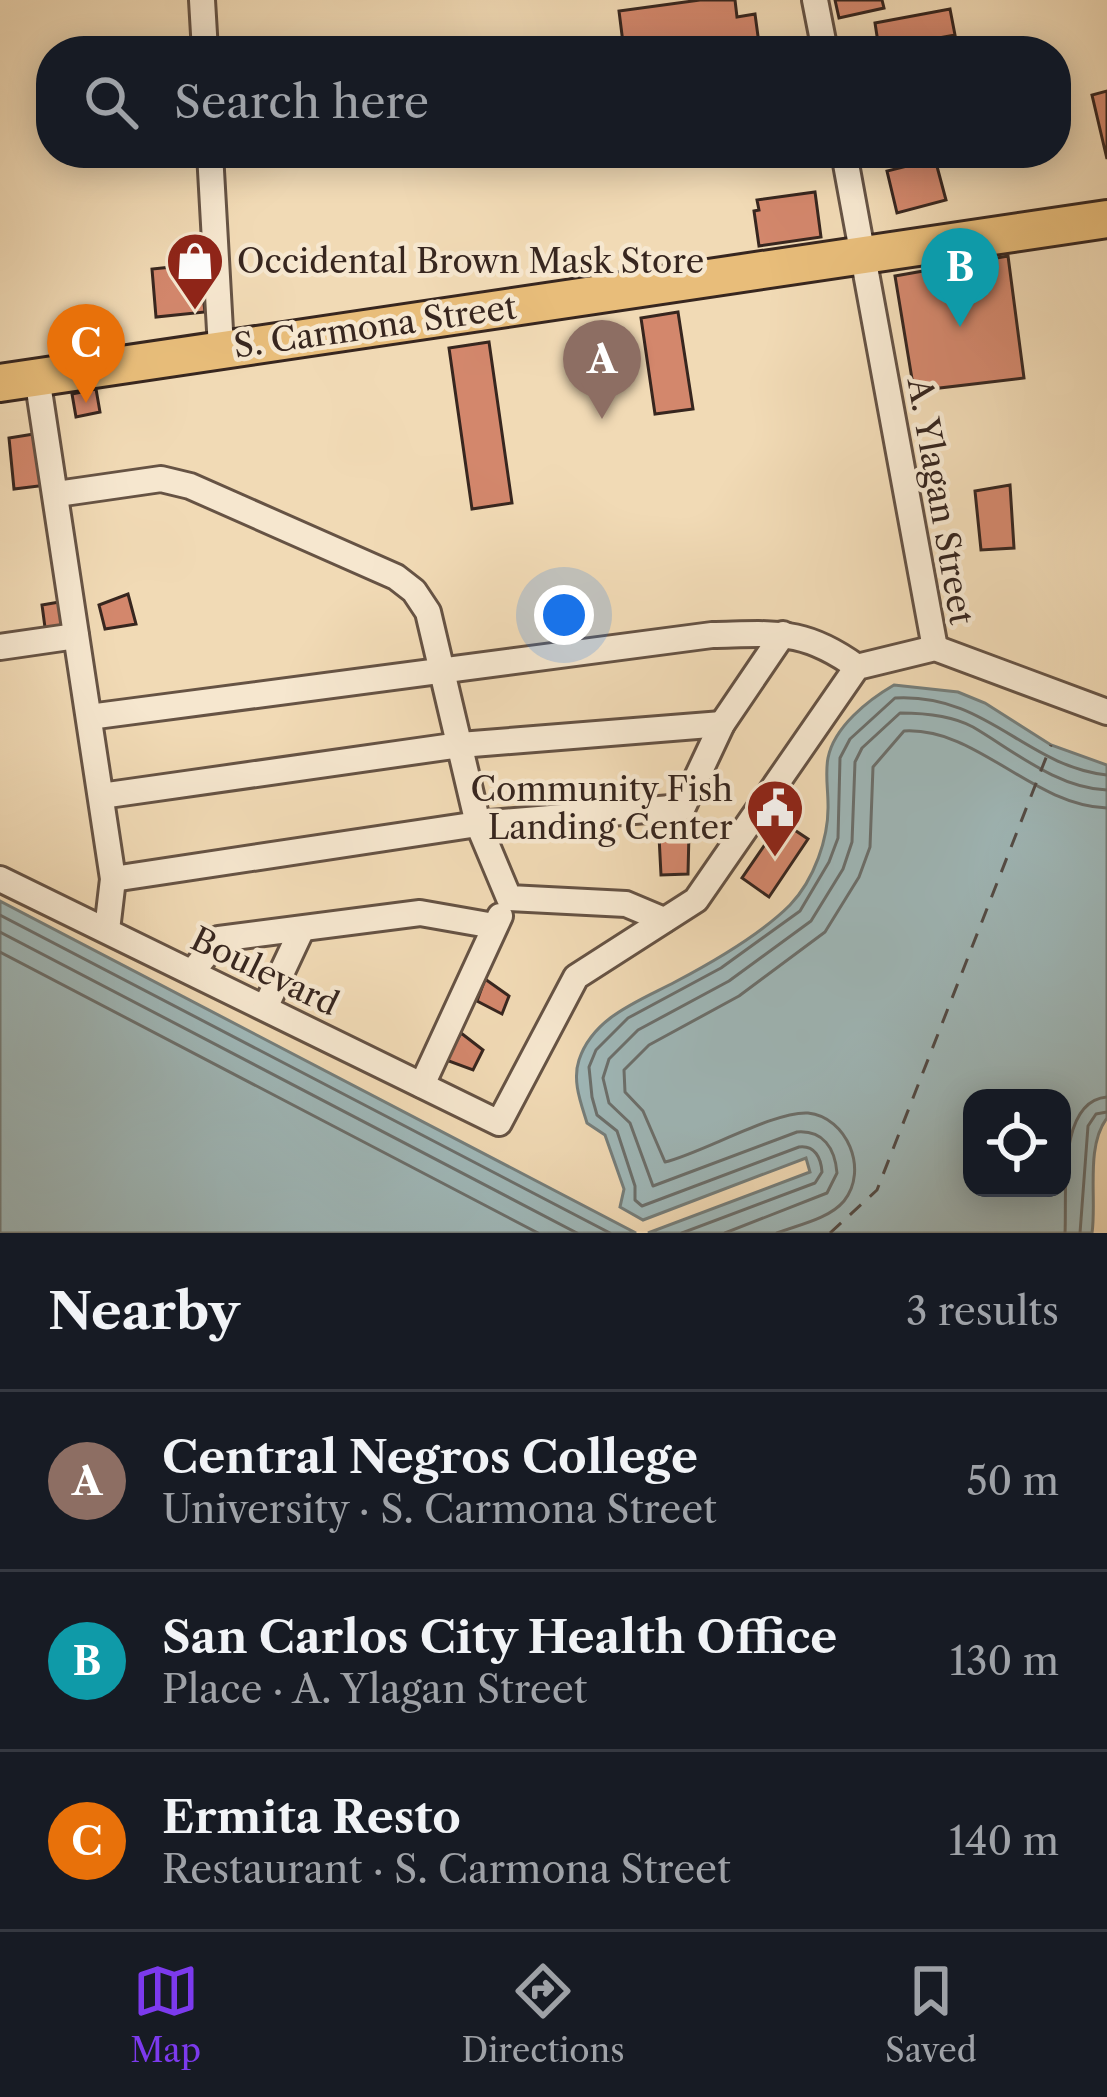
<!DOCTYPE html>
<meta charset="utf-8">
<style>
:root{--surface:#171b24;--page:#242831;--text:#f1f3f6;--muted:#9ea1a6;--line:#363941;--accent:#7c3aed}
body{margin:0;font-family:"Libre Caslon Text",serif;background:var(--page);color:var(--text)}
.controls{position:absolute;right:36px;bottom:36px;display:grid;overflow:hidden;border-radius:24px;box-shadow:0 6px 30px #0003}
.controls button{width:108px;height:108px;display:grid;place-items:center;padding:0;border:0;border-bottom:3px solid var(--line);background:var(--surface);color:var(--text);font:60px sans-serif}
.you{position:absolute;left:564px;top:615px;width:42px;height:42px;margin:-30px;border:9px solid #fff;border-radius:50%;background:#1a73e8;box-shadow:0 0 0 18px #1a73e833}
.badge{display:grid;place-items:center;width:78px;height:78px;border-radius:50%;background:var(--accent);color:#fff;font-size:39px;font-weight:700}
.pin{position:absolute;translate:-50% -99px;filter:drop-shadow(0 3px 6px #0008)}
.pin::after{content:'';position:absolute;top:63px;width:42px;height:36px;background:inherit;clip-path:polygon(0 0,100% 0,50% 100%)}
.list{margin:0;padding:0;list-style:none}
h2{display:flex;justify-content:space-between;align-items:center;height:156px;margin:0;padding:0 48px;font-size:51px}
h2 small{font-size:39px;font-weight:400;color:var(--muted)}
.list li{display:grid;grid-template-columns:78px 1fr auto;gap:36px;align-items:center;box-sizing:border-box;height:180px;padding:0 48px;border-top:3px solid var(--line)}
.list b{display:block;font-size:45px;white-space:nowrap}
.list p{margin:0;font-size:39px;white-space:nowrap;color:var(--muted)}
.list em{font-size:39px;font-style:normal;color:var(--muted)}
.icon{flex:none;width:66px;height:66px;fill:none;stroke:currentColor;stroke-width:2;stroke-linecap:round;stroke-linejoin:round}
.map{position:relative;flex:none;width:1107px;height:1233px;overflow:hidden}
.search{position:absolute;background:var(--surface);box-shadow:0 6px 30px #0003;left:36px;right:36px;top:36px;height:132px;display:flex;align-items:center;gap:30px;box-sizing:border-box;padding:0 42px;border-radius:48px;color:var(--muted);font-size:45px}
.sheet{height:696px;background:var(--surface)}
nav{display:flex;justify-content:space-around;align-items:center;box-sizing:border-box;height:168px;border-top:3px solid var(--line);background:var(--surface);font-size:33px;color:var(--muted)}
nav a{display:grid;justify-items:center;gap:6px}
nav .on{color:var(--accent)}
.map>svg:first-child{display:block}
.water{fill:#9fb8b9;stroke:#757e7b;stroke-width:3;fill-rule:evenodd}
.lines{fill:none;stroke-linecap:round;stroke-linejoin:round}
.shore{stroke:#6b6f6c;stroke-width:3}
.ferry{stroke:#514a46;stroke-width:3;stroke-dasharray:15 12;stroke-linecap:butt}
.building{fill:#d3876c;stroke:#37261f;stroke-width:3}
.minor-casing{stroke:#665344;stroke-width:30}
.highway-casing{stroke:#37261f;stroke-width:42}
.minor{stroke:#f6e7cf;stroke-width:24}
.highway{stroke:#e8bd7a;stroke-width:36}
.labels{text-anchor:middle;stroke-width:9;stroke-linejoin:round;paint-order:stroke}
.poi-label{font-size:33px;fill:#37261f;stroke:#f6e7cf;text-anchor:start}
.street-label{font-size:33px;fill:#37261f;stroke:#f6e7cf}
</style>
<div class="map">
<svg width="1107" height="1233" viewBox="0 0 1107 1233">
<rect width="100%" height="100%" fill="#f1dab5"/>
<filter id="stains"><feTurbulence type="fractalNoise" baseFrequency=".00167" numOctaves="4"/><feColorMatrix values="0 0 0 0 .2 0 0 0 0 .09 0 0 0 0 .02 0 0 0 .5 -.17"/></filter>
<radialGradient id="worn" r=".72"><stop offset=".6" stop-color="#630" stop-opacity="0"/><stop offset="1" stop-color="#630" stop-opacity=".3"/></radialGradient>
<g class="water">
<path d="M894 685 958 692 985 703 1051 745 1107 765V1118C1085 1147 1097 1199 1092 1233H648L810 1172 806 1158 643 1220 620 1207 624 1189 605 1135 587 1123C581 1103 572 1081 579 1060 593 1017 639 1001 675 982 713 962 760 935 790 905 814 880 829 838 828 804 828 789 825 773 828 758 834 727 868 700 894 685ZM972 1098H1062V1188H972Z"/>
<path d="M0 901 636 1233H0Z"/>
</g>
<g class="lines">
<g class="shore">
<path d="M0 915 610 1233"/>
<path d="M0 932 577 1233"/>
<path d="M0 952 538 1233"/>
<path d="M682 1233 815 1183 822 1172C821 1158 815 1145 799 1147L642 1206 635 1200V1186L617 1131 597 1115 592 1097 589 1067 596 1050 628 1018 721 968 800 911 829 862 838 838 840 758 850 739 895 698C987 693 1025 766 1107 775"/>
<path d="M725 1233 827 1193 837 1173C835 1148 823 1130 797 1132L653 1186 630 1123 609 1103 603 1078 609 1059 638 1030 729 981 811 921 843 869 852 842 855 762 862 748 900 713C924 713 951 715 973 727 1014 751 1057 788 1107 790"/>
<path d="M777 1233C798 1225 829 1219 844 1201 869 1170 847 1117 808 1113 774 1111 702 1153 665 1162L643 1111 625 1092 624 1070 649 1045 739 996 825 932 859 877 870 847 873 767 904 731C977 727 1031 805 1107 808"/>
<path d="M1065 1233C1067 1195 1057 1101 1107 1097"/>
<path d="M1080 1233 1088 1126 1096 1114 1107 1112"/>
</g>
<path class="ferry" d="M830 1233 877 1190 1051 745"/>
</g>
<g class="building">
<path d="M700 0H735L737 17 755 14 760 51H624L619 11Z"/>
<path d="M835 0H882L884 8 839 18Z"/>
<path d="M950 9 955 35 879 49 875 23Z"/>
<path d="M1107 91V159L1092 95Z"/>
<path d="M870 153H929L874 166Z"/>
<path d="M935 159 946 200 897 213 887 171Z"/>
<path d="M815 192 821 237 759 246 754 211 759 210 757 200Z"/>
<path d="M1008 256 1024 378 914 391 895 276Z"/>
<path d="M172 267 173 273 200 270 205 312 156 317 152 269Z"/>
<path d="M678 312 693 409 655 414 641 318Z"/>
<path d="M489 342 512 503 472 509 449 348Z"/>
<path d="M96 389 100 412 76 417 72 394Z"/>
<path d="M40 433 47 485 14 489 9 438Z"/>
<path d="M1010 485 1014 548 981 550 975 491Z"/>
<path d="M128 594 136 624 105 629 99 605Z"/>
<path d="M65 601 69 630 46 635 42 605Z"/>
<path d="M781 821 808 839 769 897 742 878Z"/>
<path d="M689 832 688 874 661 875 659 836Z"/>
<path d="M485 979 509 996 502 1014 477 1001Z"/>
<path d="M461 1033 483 1050 473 1070 446 1060Z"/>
</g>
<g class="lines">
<g class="minor-casing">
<g id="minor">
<path d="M202 0 205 51"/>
<path d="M815 0 825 51"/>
<path d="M210 153 221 348"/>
<path d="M844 153 935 648"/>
<path d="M37 377 113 879 107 930"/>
<path d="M57 494 161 479 190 486 396 577 414 591 428 612 478 824 509 898 626 904 664 920"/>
<path d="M0 647 76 636"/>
<path d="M89 717 712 635C776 634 803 628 857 667"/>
<path d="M101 796 460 745 722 724"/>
<path d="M0 879 499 1123 576 977 696 900 857 667 935 648 1107 712"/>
<path d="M113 879 478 824 683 807 722 724 783 634"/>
<path d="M192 972 219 939 420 913 494 926"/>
<path d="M265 1008 302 929"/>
<path d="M422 1085 500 916"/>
</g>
</g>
<g class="highway-casing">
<path id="highway" d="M0 383 1107 219"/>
</g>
<use href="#minor" class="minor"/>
<use href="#highway" class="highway"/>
</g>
<defs>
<g id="shop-pin" transform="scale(3)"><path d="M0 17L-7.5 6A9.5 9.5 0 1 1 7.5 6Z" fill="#8f2418" stroke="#f6e7cf"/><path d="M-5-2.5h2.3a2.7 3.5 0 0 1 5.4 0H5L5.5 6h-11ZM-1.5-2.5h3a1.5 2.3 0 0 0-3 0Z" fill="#fff"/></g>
<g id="civic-pin" transform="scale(3)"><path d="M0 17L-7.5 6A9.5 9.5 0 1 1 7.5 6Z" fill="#8f2418" stroke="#f6e7cf"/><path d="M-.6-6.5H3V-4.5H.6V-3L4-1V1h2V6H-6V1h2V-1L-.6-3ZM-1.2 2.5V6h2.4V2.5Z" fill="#fff"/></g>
</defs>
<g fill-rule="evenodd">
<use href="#shop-pin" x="195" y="261"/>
<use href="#civic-pin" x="775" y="808"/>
</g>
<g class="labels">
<g class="poi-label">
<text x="237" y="273">Occidental Brown Mask Store</text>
<text x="733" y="801" text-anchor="end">Community Fish<tspan x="733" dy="38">Landing Center</tspan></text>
</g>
<g class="street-label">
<text transform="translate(375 326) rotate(-8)" y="12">S. Carmona Street</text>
<text transform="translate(941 501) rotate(80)" y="12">A. Ylagan Street</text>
<text transform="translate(265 971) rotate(26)" y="12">Boulevard</text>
</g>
</g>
<rect width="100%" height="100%" filter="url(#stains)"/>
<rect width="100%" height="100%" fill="url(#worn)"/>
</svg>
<div class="controls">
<button><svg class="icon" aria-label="locate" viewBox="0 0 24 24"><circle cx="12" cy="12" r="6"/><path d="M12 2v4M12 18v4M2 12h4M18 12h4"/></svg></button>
</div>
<div class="you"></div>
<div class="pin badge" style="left:602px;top:419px;background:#8d6e63">A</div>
<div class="pin badge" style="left:960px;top:327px;background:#0f9aa8">B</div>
<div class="pin badge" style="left:86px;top:403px;background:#e8710a">C</div>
<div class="search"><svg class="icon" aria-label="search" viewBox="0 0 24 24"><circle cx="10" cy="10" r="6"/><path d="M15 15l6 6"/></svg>Search here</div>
</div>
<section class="sheet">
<h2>Nearby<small>3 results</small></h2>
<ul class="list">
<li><span class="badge" style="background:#8d6e63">A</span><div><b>Central Negros College</b><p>University · S. Carmona Street</p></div><em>50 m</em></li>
<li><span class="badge" style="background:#0f9aa8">B</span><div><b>San Carlos City Health Office</b><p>Place · A. Ylagan Street</p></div><em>130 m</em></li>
<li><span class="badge" style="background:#e8710a">C</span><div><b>Ermita Resto</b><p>Restaurant · S. Carmona Street</p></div><em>140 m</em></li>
</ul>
</section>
<nav>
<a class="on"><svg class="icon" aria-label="map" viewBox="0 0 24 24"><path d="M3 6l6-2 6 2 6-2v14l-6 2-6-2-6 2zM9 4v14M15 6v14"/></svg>Map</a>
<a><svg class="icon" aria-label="directions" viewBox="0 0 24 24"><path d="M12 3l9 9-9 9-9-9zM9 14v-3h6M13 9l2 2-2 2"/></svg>Directions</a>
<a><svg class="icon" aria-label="saved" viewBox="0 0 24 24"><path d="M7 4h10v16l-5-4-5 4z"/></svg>Saved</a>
</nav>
